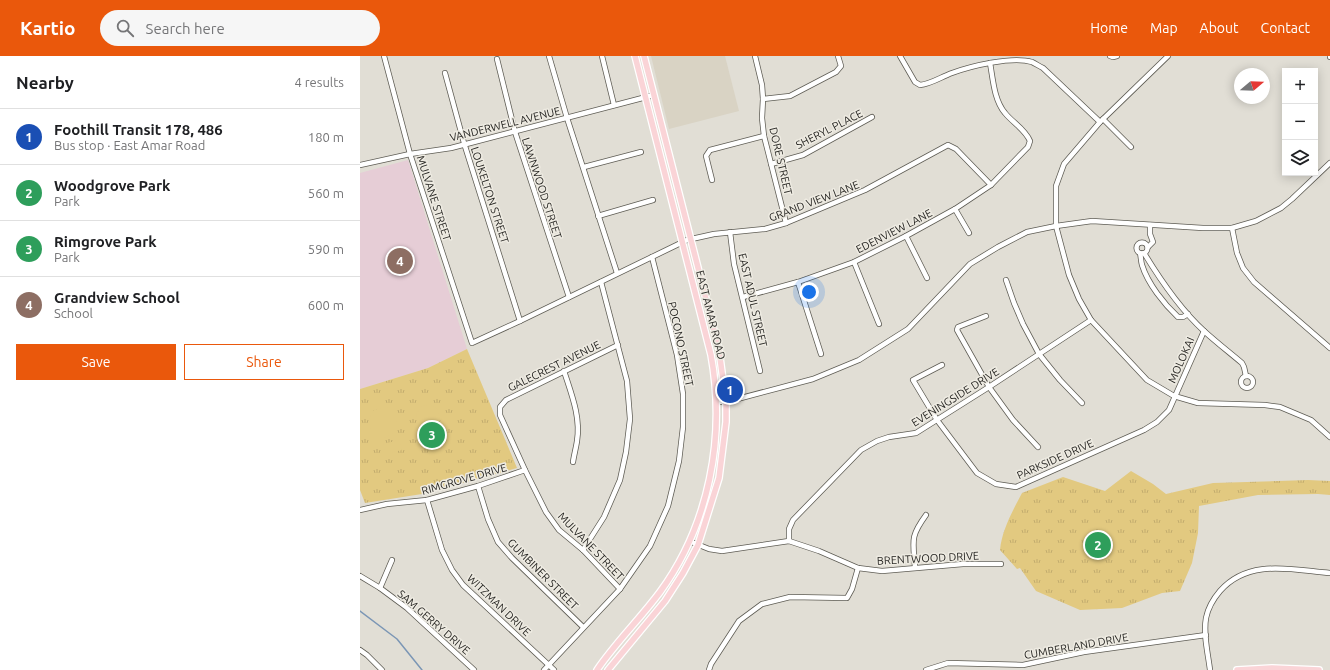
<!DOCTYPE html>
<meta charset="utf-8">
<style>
:root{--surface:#fff;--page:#f6f6f6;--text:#202124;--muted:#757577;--line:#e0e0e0;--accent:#ea580c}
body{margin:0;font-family:Ubuntu,sans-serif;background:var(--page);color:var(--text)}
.controls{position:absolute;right:12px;top:12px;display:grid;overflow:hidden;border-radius:0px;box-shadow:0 2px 10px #0003}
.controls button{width:36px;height:36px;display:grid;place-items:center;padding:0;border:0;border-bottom:1px solid var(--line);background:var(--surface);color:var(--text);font:20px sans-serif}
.compass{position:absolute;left:874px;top:12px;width:36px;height:36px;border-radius:50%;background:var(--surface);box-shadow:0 2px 10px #0003;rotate:71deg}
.you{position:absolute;left:449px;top:236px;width:14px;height:14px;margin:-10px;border:3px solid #fff;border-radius:50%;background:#1a73e8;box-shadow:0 0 0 6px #1a73e833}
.badge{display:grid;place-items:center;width:26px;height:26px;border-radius:50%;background:var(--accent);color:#fff;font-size:13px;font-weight:700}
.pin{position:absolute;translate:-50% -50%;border:2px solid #fff;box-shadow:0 1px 4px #0006}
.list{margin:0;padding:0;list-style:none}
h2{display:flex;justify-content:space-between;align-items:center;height:52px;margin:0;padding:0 16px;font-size:17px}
h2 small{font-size:13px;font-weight:400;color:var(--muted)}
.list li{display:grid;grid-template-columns:26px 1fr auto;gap:12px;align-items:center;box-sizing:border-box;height:56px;padding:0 16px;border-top:1px solid var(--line)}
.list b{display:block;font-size:15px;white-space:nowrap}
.list p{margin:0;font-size:13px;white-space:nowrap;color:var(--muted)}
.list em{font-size:13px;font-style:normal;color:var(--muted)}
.actions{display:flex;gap:8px;padding:12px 16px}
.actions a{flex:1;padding:9px 0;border:1px solid var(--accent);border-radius:0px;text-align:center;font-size:14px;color:var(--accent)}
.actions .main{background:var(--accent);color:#fff}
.icon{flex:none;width:22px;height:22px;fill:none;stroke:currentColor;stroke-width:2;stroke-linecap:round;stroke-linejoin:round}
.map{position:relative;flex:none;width:970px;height:614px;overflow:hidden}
header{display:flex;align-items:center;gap:24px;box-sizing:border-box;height:56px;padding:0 20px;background:var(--accent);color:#fff}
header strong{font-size:19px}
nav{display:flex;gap:22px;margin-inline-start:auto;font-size:14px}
.search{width:280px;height:36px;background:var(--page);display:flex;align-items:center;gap:10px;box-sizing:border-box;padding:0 14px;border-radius:22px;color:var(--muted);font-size:15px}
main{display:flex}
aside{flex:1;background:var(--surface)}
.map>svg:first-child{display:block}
.built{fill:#d9d3c4}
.education{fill:#e6cdd6}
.park{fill:url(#park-tufts)}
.garden{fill:#e2c980}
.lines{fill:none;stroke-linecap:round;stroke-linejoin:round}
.stream{stroke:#7b96b5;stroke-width:1.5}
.minor-casing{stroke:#5e5c54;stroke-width:6}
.major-casing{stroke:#fff;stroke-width:8}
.minor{stroke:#fff;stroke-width:4.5}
.major{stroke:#fad4d7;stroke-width:5.5}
.labels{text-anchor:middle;stroke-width:3;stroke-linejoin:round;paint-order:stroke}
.street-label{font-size:11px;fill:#262522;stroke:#eeebe2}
</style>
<header>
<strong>Kartio</strong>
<div class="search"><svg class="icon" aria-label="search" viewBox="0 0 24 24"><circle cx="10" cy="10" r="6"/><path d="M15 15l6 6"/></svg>Search here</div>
<nav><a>Home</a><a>Map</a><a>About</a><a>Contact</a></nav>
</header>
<main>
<aside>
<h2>Nearby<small>4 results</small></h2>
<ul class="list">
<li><span class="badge" style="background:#1a4fb4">1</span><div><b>Foothill Transit 178, 486</b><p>Bus stop · East Amar Road</p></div><em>180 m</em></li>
<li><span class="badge" style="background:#2e9e5b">2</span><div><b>Woodgrove Park</b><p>Park</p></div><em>560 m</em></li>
<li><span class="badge" style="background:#2e9e5b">3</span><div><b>Rimgrove Park</b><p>Park</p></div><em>590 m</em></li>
<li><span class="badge" style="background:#8d6e63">4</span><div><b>Grandview School</b><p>School</p></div><em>600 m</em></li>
</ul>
<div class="actions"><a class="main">Save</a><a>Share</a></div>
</aside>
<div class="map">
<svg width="970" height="614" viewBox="0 0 970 614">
<defs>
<pattern id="park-tufts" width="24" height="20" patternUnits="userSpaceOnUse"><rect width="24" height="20" fill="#e2c980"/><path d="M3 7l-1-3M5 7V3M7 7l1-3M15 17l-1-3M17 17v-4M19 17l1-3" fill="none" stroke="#c2ac6e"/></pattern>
</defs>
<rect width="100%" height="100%" fill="#e1ded5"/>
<path class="built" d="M291 0H365L379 55 309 73Z"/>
<path class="education" d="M48 104 107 293 68 312 0 333V117Z"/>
<g class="park">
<path d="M107 293 157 412 62 438 5 447 0 434V333L68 312Z"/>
<path d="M771 415 793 428 806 438 853 427 948 424 970 425V439L958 438 898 439 839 450 838 477 832 507 820 535 802 537 762 552 720 554 676 535 660 512 657 513 640 494C642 474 652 456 662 437L703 421 745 435Z"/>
</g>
<g class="garden">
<path d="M70 348 77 353 80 365 68 372 63 371 56 360 60 351Z"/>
<path d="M24 351H27L28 355H31L38 369 37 375 20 384C18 382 15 380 13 378 8 372 8 359 14 354 17 353 21 352 24 351Z"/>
<path d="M39 384 42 394 25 398 23 388Z"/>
</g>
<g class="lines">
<path class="stream" d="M0 555 37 583 62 614"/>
<g class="minor-casing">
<g id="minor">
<path d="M24 0 50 98 112 287 160 265 327 184 354 178 405 173 426 167 505 134 588 89 596 93 631 129"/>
<path d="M189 0 207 62 257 217"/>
<path d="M242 0 254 49"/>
<path d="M395 0 402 29 403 43 402 62 404 80 426 167"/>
<path d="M540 0 555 26 560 29C571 28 581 21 592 17 611 10 652 0 672 6 676 8 679 10 683 12L740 66"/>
<path d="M750 0 753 1 757 0"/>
<path d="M808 0 740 66 704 108 696 130V170L709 219 719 243 731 264 787 324 814 340 838 347 905 349 920 351 951 364 970 381"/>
<path d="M970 0V1"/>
<path d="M137 3 155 76 209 241"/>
<path d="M85 17 104 87 160 265"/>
<path d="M403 43 430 40 476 16 481 10 478 0"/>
<path d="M743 63 771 91"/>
<path d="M411 108 443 99 512 61"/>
<path d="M0 109 50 98 91 92 294 39"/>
<path d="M224 111 281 96"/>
<path d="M352 124 346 100 350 94 404 80"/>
<path d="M595 153 609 177"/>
<path d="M238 160 293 144"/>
<path d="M872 172 877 197 883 212 894 226 970 292"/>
<path d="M370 176 374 208 400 315"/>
<path d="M546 180 567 222"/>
<circle cx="782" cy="192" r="5.5"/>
<path d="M788 191 793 186 790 178V169"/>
<path d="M780 197C781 201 781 206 782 209 788 228 804 248 818 261H823L828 258"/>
<path d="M784 197C801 225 820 253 844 275 856 286 869 296 882 307L884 311 886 320"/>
<path d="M494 206 519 268"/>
<path d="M646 224 654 247 663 268 679 298 700 324 722 347"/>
<path d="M438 226 461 298"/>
<path d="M383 241 438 226 494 206 546 180 595 153 631 129 668 91 670 85C665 73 653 67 645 57 634 44 633 23 630 7"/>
<path d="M626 260 598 271 597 274 629 331 653 364 678 391"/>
<path d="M258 289 146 344 140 351V359L165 414 186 456 199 474 223 494 260 533"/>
<path d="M582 309 553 324 577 364 617 417 636 428 656 431 784 374 797 366 809 354 844 275"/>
<path d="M204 315C211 337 221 361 217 385 216 392 214 399 213 406"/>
<circle cx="887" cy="326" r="6"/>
<path d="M357 346H366L453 323 499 304 548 273 610 208 638 191 667 176 696 170 732 165 843 172H872L896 165 921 152 932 143 970 107"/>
<path d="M118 430 128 463 138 486 152 502 223 571"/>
<path d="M67 444 82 494 92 514 103 529 194 614"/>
<path d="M0 454 27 448 67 444 118 430 165 414"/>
<path d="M329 485 349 493 362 495 429 485 459 495 498 512 522 515 603 508H641"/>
<path d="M429 485V473L433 464 501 394 517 385 529 381 556 377 629 331 731 264"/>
<path d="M223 494 244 461 260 424 266 396 270 363 267 325 241 226"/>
<path d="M555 511C553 484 550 481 566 459"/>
<path d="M0 520 20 532 47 552 114 614"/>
<path d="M20 532 32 504"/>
<path d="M0 594 7 599 22 614"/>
<path d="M184 614 260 533 290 490 308 450 319 405 323 371V338L317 299 292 201"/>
<path d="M349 614 351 608 379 565 402 548 430 541 487 542 492 533 498 512"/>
<path d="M566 614 588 607 663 609 724 596 846 579"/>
<path d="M850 614C848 597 843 579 846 562 848 552 854 542 860 535 889 502 932 514 970 517"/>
</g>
</g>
<g class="major-casing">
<g id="major">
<path d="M237 614C256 586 280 563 300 536 349 469 366 381 351 299L275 0"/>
<path d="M248 614 305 545 323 517 338 489 359 422 366 366V346L359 294 284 0"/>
<path d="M877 614 912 612 959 614"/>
</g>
</g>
<use href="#minor" class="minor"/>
<use href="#major" class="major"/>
</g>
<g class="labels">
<g class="street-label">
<text transform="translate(145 68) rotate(-14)" y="4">VANDERWELL AVENUE</text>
<text transform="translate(469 73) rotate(-27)" y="4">SHERYL PLACE</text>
<text transform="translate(421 105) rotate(77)" y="4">DORE STREET</text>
<text transform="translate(182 132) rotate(72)" y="4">LAWNWOOD STREET</text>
<text transform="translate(130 139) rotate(72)" y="4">LOUKELTON STREET</text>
<text transform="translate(74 142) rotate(72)" y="4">MULVANE STREET</text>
<text transform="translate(454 145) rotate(-21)" y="4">GRAND VIEW LANE</text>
<text transform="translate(534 175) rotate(-27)" y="4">EDENVIEW LANE</text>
<text transform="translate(393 244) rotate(77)" y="4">EAST ADUL STREET</text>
<text transform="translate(351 259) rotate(76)" y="4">EAST AMAR ROAD</text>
<text transform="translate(321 288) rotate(78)" y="4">POCONO STREET</text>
<text transform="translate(821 304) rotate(-66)" y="4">MOLOKAI</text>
<text transform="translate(194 310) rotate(-26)" y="4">GALECREST AVENUE</text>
<text transform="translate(595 341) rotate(-32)" y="4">EVENINGSIDE DRIVE</text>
<text transform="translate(695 403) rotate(-24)" y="4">PARKSIDE DRIVE</text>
<text transform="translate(104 423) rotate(-16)" y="4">RIMGROVE DRIVE</text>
<text transform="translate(231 490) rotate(46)" y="4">MULVANE STREET</text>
<text transform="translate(568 502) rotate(-3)" y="4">BRENTWOOD DRIVE</text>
<text transform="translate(183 518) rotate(45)" y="4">GUMBINER STREET</text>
<text transform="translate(139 549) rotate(44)" y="4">WITZMAN DRIVE</text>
<text transform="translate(74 566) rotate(41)" y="4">SAM GERRY DRIVE</text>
<text transform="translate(716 590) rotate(-10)" y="4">CUMBERLAND DRIVE</text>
</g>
</g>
</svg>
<div class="controls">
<button>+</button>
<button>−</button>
<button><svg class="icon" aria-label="layers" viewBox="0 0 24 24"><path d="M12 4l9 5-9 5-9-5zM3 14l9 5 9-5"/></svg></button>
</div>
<svg class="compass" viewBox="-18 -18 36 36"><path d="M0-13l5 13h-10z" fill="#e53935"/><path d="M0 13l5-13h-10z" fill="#757577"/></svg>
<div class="you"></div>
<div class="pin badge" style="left:370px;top:334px;background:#1a4fb4">1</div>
<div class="pin badge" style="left:738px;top:489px;background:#2e9e5b">2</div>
<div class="pin badge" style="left:72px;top:379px;background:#2e9e5b">3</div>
<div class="pin badge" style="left:40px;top:205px;background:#8d6e63">4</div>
</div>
</main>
